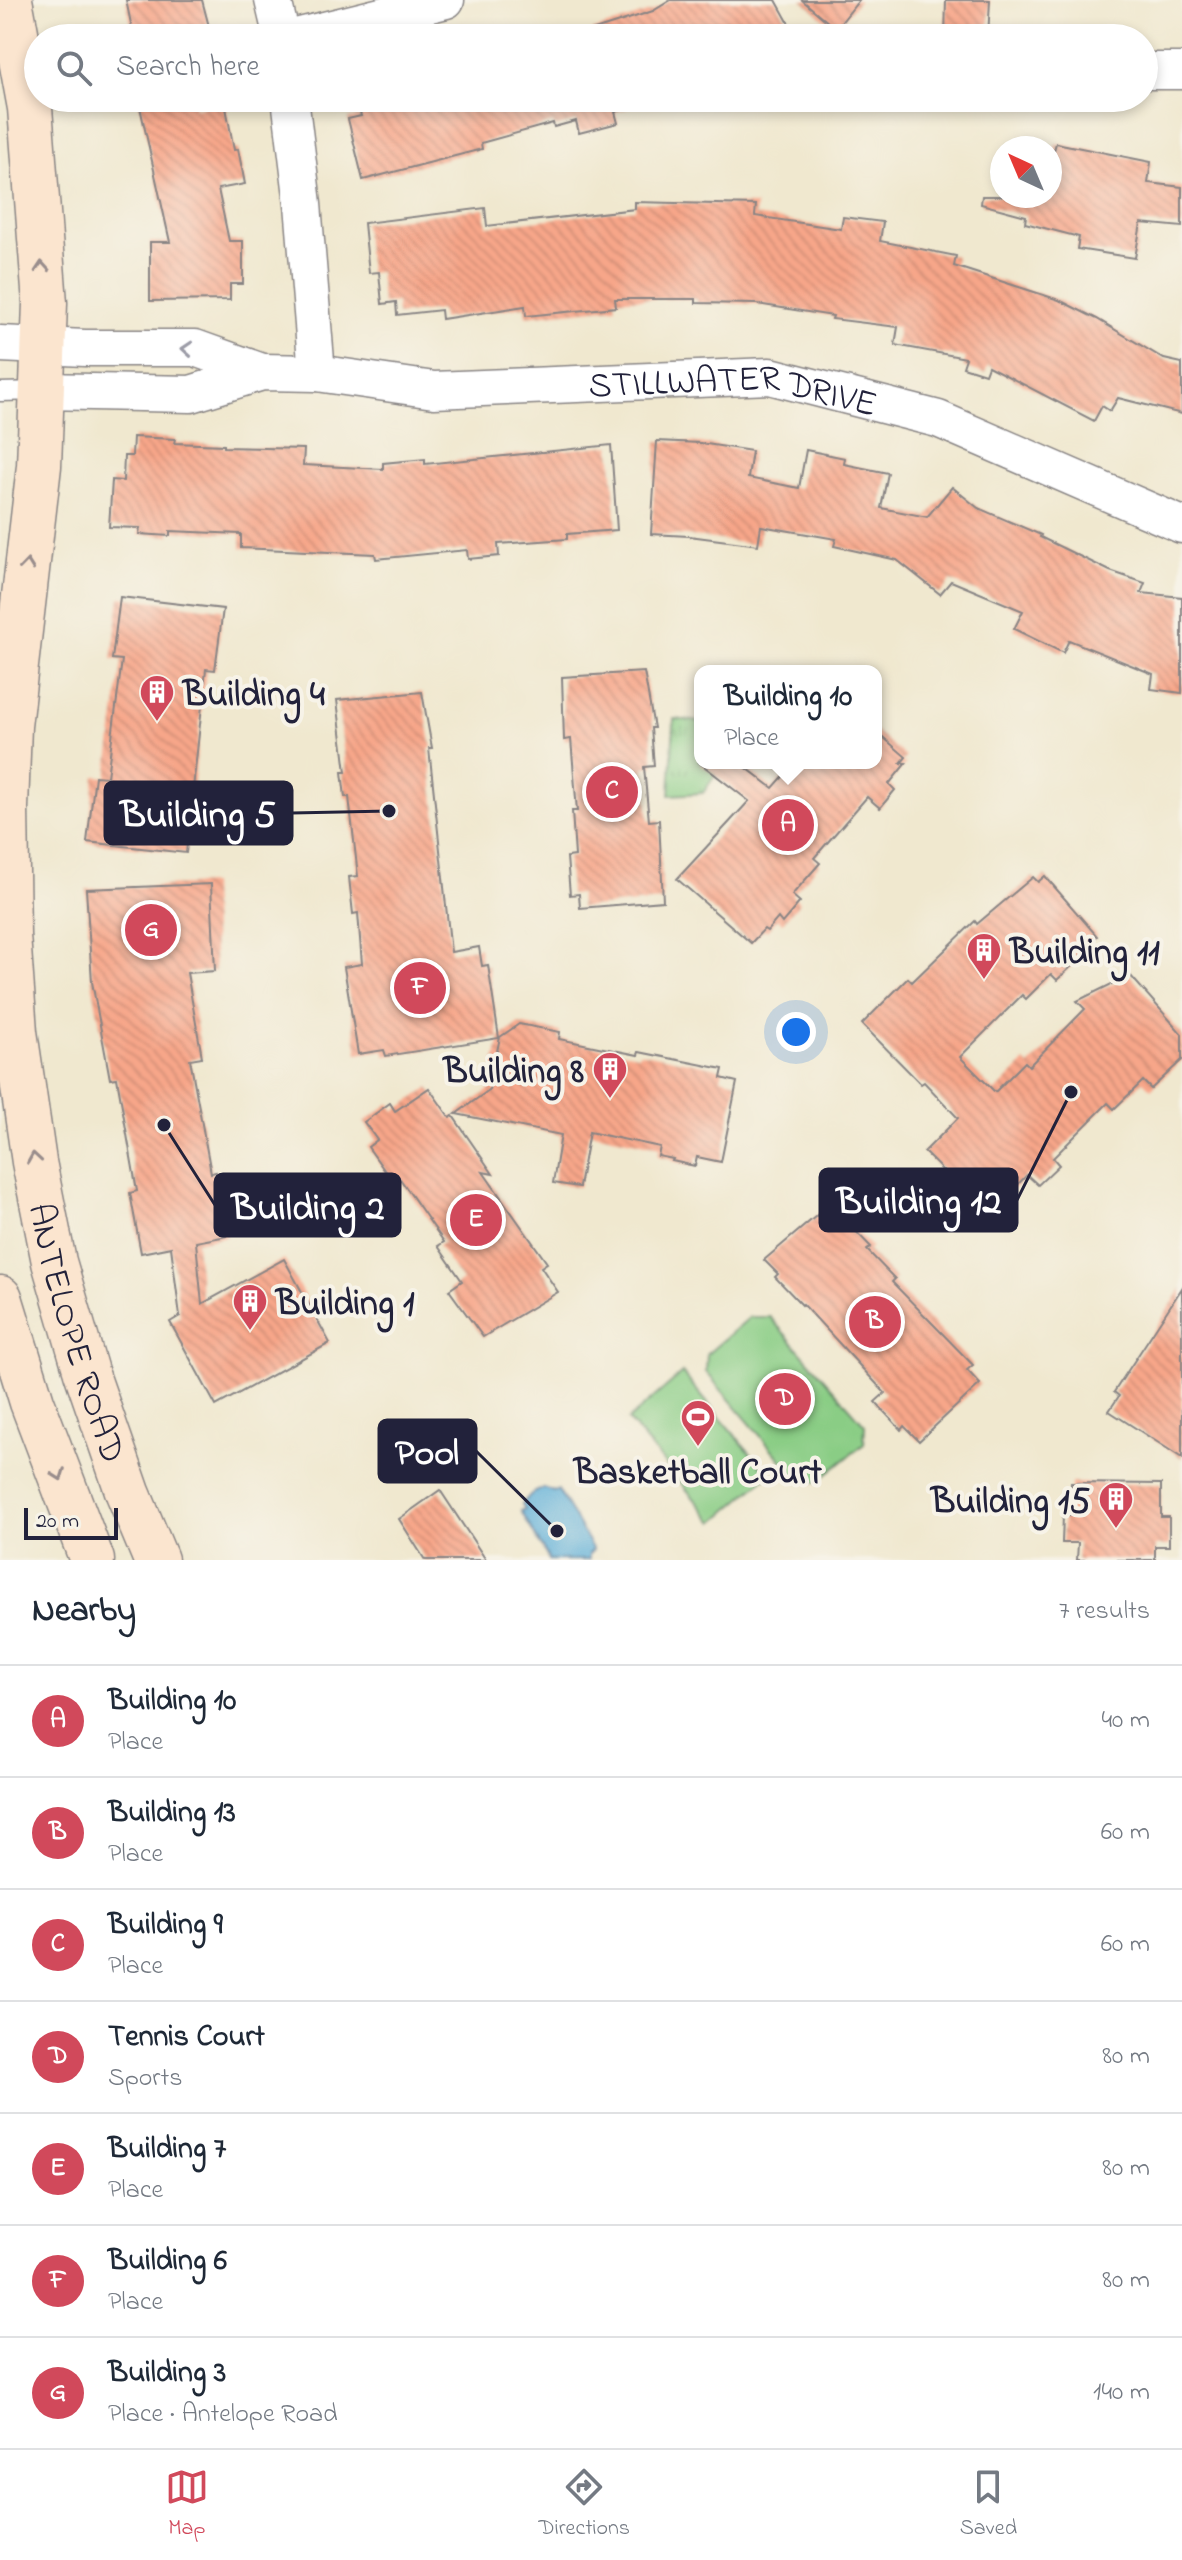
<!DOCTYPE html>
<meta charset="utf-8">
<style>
:root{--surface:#fff;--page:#f6f6f7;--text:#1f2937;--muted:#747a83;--line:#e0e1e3;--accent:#d1495b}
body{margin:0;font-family:"Indie Flower",sans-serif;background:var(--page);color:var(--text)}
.compass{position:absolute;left:990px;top:136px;width:72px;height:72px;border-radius:50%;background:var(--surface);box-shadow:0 4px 12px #0003;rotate:316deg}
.scale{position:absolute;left:24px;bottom:20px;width:94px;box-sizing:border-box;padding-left:8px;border:4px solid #22223b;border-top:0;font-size:22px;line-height:28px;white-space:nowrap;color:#22223b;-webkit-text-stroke:6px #f7f3e8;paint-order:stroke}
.you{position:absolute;left:796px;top:1032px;width:28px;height:28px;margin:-20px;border:6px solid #fff;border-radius:50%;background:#1a73e8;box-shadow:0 0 0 12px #1a73e833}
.badge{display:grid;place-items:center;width:52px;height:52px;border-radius:50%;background:var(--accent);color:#fff;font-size:26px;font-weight:700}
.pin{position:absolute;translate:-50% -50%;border:4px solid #fff;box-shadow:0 2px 8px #0006}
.popup{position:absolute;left:694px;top:665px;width:188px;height:104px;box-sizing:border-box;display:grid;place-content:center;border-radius:16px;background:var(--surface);filter:drop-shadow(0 2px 6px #0005);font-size:26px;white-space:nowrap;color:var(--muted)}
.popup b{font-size:30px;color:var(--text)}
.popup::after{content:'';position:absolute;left:50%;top:100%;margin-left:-16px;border:16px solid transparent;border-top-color:var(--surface)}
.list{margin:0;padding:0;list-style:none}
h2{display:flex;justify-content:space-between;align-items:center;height:104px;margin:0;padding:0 32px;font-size:34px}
h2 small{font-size:26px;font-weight:400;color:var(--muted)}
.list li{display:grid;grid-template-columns:52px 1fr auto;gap:24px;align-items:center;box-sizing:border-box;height:112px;padding:0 32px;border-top:2px solid var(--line)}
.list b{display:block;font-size:30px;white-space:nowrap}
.list p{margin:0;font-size:26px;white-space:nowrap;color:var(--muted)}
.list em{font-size:26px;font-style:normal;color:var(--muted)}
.icon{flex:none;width:44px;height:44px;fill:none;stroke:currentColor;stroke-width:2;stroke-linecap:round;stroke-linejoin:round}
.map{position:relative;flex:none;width:1182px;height:1560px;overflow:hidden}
.search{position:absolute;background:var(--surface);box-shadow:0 4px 12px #0003;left:24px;right:24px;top:24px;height:88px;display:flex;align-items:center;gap:20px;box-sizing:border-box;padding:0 28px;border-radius:44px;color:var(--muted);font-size:30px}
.sheet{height:888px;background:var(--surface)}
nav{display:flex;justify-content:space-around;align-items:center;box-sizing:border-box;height:112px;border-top:2px solid var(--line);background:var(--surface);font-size:22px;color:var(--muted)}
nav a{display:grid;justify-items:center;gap:4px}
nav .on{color:var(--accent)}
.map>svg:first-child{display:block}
.grass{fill:#8acd85;stroke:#567860;stroke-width:2}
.park{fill:url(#park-tufts);stroke:#567860;stroke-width:2}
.water{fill:#5dafd8;stroke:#40688a;stroke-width:2}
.building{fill:url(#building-back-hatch)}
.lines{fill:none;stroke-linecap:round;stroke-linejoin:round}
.lane-casing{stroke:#898585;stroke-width:21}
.street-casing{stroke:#898585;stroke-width:39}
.secondary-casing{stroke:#898585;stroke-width:47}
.lane{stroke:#fff;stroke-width:18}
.street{stroke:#fff;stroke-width:36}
.secondary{stroke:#fbe5cf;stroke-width:44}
.oneway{stroke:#998d8c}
.oneway2{stroke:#9c9ca7}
.labels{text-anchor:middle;stroke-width:8;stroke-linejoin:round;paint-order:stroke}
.street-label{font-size:36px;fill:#22223b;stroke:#f7f3e8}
.poi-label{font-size:36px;font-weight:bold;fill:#22223b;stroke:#f7f3e8;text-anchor:start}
.leader{fill:none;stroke:#22223b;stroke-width:3}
.callout-dot{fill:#22223b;stroke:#f7f3e8;stroke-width:3}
.callout{fill:#22223b;stroke:#22223b;stroke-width:3}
.callout-label{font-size:38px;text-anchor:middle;font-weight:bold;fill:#fff}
</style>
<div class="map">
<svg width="1182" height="1560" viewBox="0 0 1182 1560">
<defs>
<pattern id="park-tufts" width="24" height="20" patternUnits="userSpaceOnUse" patternTransform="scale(2)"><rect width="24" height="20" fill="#8acd85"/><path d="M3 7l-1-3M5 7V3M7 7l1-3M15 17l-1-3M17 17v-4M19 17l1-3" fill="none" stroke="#77b074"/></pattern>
<pattern id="building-back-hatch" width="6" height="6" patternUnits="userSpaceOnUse" patternTransform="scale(2)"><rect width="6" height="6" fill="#f7a689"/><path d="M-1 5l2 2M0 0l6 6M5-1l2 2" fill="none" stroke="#d38f77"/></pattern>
</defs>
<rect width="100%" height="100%" fill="#f7f3e8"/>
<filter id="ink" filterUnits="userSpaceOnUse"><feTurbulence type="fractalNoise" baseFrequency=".0125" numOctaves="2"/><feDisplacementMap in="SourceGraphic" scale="16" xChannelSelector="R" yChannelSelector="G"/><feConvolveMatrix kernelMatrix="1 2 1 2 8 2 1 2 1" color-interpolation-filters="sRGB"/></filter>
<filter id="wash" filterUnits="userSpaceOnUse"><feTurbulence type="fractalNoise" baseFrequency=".006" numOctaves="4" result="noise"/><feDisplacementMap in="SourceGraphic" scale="32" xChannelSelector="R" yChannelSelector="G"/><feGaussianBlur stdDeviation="1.8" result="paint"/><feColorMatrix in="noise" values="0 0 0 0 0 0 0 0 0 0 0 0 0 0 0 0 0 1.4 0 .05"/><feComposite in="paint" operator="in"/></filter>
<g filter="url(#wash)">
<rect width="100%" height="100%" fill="#f0e8cf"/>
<g class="grass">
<path d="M750 1317H770L865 1425 864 1444 817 1482 799 1481 706 1372 707 1354Z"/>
<path d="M682 1373 769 1475 714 1522 628 1420Z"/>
</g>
<path class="park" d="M674 719 700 722V763H723L703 793 670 795Z"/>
<path class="water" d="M544 1488 554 1492 558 1490 593 1550 589 1554V1560H549L521 1511 525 1509 522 1504 531 1494Z"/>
<g id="blocks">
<g class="building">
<path d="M126 0H202L212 38H134Z"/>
<path d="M671 0H776L797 38H585V33L653 11Z"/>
<path d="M802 0H859L836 29Z"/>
<path d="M946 0H990L988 38H945Z"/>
<path d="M138 98H193L195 108 225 102 234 150 238 149 245 184 218 189 229 241H243V284H230V300L150 301V242H170Z"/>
<path d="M356 98H631L632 107 615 112 618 123 579 133 576 121 554 127 553 123 481 143 482 149 363 180 348 119 361 116Z"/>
<path d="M1056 143 1151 162 1148 183 1182 187V227L1141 223 1135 258 1077 249 1079 237 1025 223 1026 216 981 204 982 196H1050V165Z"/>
<path d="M635 202 756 205 755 216 841 229 843 217 883 222 880 241 956 256 954 266 1059 300 1097 319 1164 359 1182 363V414L1118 398 1110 411 1102 406 1094 421 988 366 985 374 963 367 966 358 895 345 898 327 832 319 833 316 757 304 696 303V299H615L616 307 526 316 525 306 442 319 441 310 397 315 396 302 382 304 379 272 369 273 364 223 485 208 487 226 635 209Z"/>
<path d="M133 437 175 439 174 443 224 445V447L304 449 303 465 383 469V463L425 459V464L611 445 617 530 567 534V539L498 544 499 556 468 559 467 550 376 559 375 554 241 548V534L170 531V536L139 534 140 528 109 527 112 480 123 481 124 456H132Z"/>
<path d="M657 441 700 443 752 451 748 478 799 488 806 450 845 458 844 464 888 473 881 508 927 517 952 487 978 508 1041 535 1040 537 1110 571 1145 583 1141 593 1182 597V693L1151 689 1153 674 1069 640 1063 653 1014 629 1023 611 951 581 940 594 897 560 834 546 836 539 761 526 758 545 689 536 651 534Z"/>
<path d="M120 597 223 609 215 670 206 669 186 853 87 842 95 776 107 777 122 660 112 659Z"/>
<path d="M644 672 654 728H651L654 766 644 767 649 821 659 820 663 901 580 908 579 894 570 895 567 857 575 856 572 811H577L571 739 564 740 562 677Z"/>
<path d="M422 692 432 748H429L451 952 479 947 482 966 488 965 499 1038 386 1056 384 1050 358 1054 344 967 362 964 358 913 353 914 349 877 358 876 349 797H345L342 772H346L337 700Z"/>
<path d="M876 731 906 757 901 763H906L889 784 895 790 880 808 867 797 814 858 820 863 792 895 800 902 782 923 778 918 767 931 764 929 751 943 677 879 749 801 700 763H740L773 788 795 763H876Z"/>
<path d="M1045 876 1097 936 1086 944 1090 949 1057 980 1051 974 1026 999 1022 995 960 1057 995 1092 1025 1062 1029 1066 1085 1009 1077 1001 1130 975 1182 1034V1060L1151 1089 1143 1081 1114 1109 1108 1103 1053 1158 1059 1165 1038 1185 1027 1175 992 1211 989 1208 984 1212 924 1152 958 1118 924 1082 921 1084 862 1024 908 978 912 982 975 921 977 924 1033 877 1038 882Z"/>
<path d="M211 884 215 971 187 973 202 1057 190 1059 211 1173 216 1172 227 1236 196 1242 202 1304 284 1259 330 1343 216 1406 170 1322 180 1316 171 1247 141 1253 130 1193 137 1191 117 1078 110 1079 92 982 86 889Z"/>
<path d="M519 1024 560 1032 559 1039 638 1055 639 1052 723 1069 721 1078 737 1082 721 1162 697 1157 695 1166 672 1161 673 1159 658 1156 660 1147 589 1132 579 1187 553 1183 561 1135 456 1114 489 1090 500 1037Z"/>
<path d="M429 1088 450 1118 453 1116 493 1174 483 1172 547 1263 541 1267 558 1292 483 1337 449 1290 462 1281 438 1246 444 1242 398 1176 392 1181 368 1147 377 1140 364 1122 390 1103 395 1111Z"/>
<path d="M828 1206 840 1220 843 1218 871 1247 867 1250 895 1279 892 1282 973 1365 967 1370 980 1384 919 1441 904 1426 901 1430 875 1402 885 1393 803 1304 802 1305 775 1277 778 1274 764 1260Z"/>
<path d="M1182 1288V1458L1109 1411 1119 1396 1114 1392Z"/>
<path d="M1071 1483 1161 1484V1517H1169V1546H1155V1560H1077L1078 1543H1062L1063 1515H1070Z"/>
<path d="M440 1490 486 1560H425L399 1519Z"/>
</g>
</g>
</g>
<g filter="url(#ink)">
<use href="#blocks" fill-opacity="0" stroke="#898585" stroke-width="2"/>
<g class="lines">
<g class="lane-casing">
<path id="lane" d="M0 392 41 391"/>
</g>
<g class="street-casing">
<g id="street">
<path d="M273 0 282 38"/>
<path d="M292 38 446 0"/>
<path d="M1144 71H1182"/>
<path d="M290 98 303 204 317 373"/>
<path d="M0 344 85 348H195L262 372"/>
<path id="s1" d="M43 391 191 394 262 372 317 373 434 390 770 376 938 419 1182 525"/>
</g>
</g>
<g class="secondary-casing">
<g id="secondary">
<path id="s2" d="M10 0 30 108 45 303 39 466 9 726 6 808 8 935 15 1032 34 1162 54 1262 86 1372 128 1493 156 1560"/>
<path d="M0 1298 32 1402 92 1560"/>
</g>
</g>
<use href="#lane" class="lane"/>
<use href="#street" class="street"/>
<use href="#secondary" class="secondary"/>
</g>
<defs><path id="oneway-chevron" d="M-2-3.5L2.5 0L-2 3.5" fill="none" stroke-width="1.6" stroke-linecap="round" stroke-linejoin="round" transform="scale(2)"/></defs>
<g class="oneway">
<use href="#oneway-chevron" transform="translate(42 267) rotate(-94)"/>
<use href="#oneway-chevron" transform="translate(27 565) rotate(-84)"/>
<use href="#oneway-chevron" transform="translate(34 1158) rotate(-99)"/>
<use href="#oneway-chevron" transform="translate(59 1475) rotate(70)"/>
</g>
<use class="oneway2" href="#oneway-chevron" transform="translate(187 349) rotate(-176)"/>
</g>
<defs>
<g id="building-pin" transform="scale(1.8)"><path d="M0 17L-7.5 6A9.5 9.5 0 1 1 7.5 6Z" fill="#d1495b" stroke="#f7f3e8"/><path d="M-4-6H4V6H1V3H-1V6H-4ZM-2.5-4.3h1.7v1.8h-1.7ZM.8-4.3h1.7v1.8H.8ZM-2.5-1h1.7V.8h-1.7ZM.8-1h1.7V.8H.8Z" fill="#fff"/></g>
<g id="stadium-pin" transform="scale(1.8)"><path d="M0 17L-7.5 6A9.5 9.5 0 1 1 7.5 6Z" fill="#d1495b" stroke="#f7f3e8"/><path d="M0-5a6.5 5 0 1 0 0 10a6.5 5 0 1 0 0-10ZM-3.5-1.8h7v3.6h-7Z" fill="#fff"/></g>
</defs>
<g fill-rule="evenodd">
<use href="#building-pin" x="157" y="692"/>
<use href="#building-pin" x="984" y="950"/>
<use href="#building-pin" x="610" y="1069"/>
<use href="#building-pin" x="250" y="1301"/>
<use href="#stadium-pin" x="698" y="1417"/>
<use href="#building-pin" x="1116" y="1499"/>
</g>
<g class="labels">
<g class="street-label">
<text dy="13" stroke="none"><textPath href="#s1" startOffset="696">STILLWATER DRIVE</textPath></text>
<text dy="13" stroke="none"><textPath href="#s2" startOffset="1344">ANTELOPE ROAD</textPath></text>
</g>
<g class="poi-label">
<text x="183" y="705">Building 4</text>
<text x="1010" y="963">Building 11</text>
<text x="584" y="1082" text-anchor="end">Building 8</text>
<text x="276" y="1314">Building 1</text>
<text x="698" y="1483" text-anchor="middle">Basketball Court</text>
<text x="1090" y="1512" text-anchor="end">Building 15</text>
</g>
</g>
<path class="leader" d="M389 811L292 813M1071 1092L1017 1200M164 1125L215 1205M557 1531L476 1451"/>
<g class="callout-dot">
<circle cx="389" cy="811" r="8"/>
<circle cx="1071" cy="1092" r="8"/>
<circle cx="164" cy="1125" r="8"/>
<circle cx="557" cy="1531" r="8"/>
</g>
<g class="callout">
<rect x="105" y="782" width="187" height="62" rx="8"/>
<rect x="820" y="1169" width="197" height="62" rx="8"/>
<rect x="215" y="1174" width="185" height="62" rx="8"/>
<rect x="379" y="1420" width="97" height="62" rx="8"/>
</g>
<g class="callout-label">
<text x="198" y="826">Building 5</text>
<text x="919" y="1213">Building 12</text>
<text x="308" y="1219">Building 2</text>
<text x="427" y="1464">Pool</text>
</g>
</svg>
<svg class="compass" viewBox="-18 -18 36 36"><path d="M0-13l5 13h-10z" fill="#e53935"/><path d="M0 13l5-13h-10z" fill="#747a83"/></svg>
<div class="scale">20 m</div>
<div class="you"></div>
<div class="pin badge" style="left:788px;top:825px">A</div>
<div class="popup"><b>Building 10</b>Place</div>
<div class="pin badge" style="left:875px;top:1322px">B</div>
<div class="pin badge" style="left:612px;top:792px">C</div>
<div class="pin badge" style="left:785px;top:1399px">D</div>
<div class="pin badge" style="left:476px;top:1220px">E</div>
<div class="pin badge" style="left:420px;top:988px">F</div>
<div class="pin badge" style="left:151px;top:930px">G</div>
<div class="search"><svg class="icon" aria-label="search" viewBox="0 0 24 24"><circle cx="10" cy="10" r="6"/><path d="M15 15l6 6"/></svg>Search here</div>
</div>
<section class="sheet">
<h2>Nearby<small>7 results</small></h2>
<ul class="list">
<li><span class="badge">A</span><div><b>Building 10</b><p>Place</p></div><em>40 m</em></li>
<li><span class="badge">B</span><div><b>Building 13</b><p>Place</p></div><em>60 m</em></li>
<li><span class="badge">C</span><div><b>Building 9</b><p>Place</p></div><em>60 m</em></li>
<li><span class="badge">D</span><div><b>Tennis Court</b><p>Sports</p></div><em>80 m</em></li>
<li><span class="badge">E</span><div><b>Building 7</b><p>Place</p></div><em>80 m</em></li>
<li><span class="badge">F</span><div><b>Building 6</b><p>Place</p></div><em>80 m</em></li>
<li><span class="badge">G</span><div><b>Building 3</b><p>Place · Antelope Road</p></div><em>140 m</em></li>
</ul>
</section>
<nav>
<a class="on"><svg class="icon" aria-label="map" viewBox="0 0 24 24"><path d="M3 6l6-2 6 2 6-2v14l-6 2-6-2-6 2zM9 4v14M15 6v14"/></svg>Map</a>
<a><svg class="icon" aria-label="directions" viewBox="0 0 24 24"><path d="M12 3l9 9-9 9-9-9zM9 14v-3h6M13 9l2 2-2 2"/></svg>Directions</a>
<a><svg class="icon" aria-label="saved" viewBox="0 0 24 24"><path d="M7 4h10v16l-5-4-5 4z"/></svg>Saved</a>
</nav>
